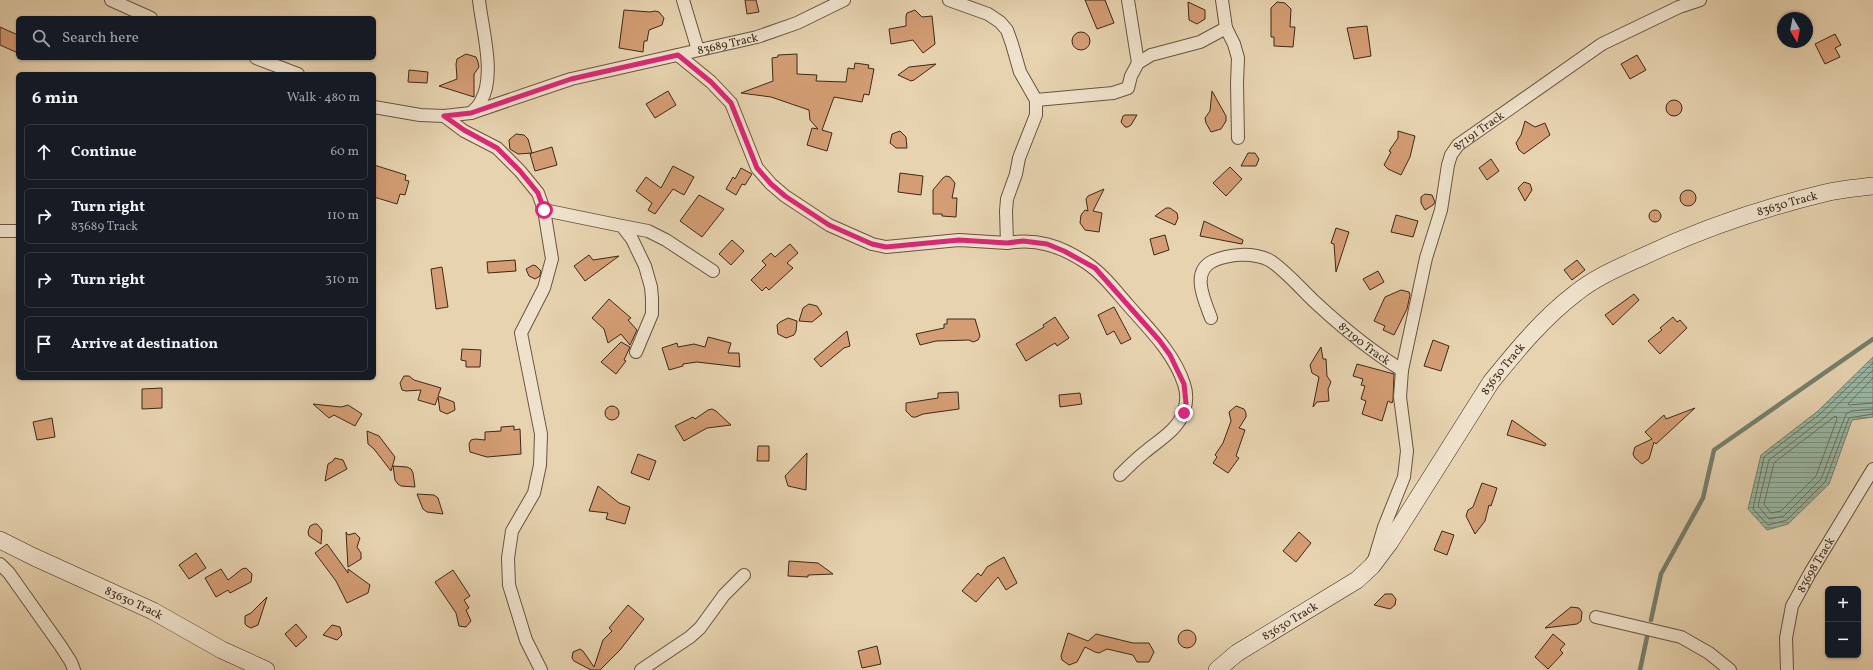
<!DOCTYPE html>
<meta charset="utf-8">
<style>
:root{--surface:#171b24;--page:#20242c;--text:#f1f3f6;--muted:#9ea1a6;--line:#363941}
body{margin:0;font-family:Vollkorn,serif;background:var(--page);color:var(--text)}
.controls{position:absolute;right:12px;bottom:12px;display:grid;overflow:hidden;border-radius:6px;box-shadow:0 1px 3px #0004}
.controls button{width:36px;height:36px;display:grid;place-items:center;padding:0;border:0;border-bottom:1px solid var(--line);background:var(--surface);color:var(--text);font:20px sans-serif}
.compass{position:absolute;left:1777px;top:12px;width:36px;height:36px;border-radius:50%;background:var(--surface);box-shadow:0 1px 3px #0004;rotate:170deg}
.stop{position:absolute;width:12px;height:12px;margin:-9px;border:3px solid #db2777;border-radius:50%;background:#fff}
.stop.end{background:#db2777;border-color:#fff;box-shadow:0 1px 4px #0008}
.list{margin:0;padding:0;list-style:none}
h2{display:flex;justify-content:space-between;align-items:center;height:52px;margin:0;padding:0 16px;font-size:17px}
h2 small{font-size:13px;font-weight:400;color:var(--muted)}
.list li{display:grid;grid-template-columns:26px 1fr auto;gap:12px;align-items:center;box-sizing:border-box;height:56px;margin:0 8px 8px;padding:0 8px;border:1px solid var(--line);border-radius:6px}
.list b{display:block;font-size:15px;white-space:nowrap}
.list p{margin:0;font-size:13px;white-space:nowrap;color:var(--muted)}
.list em{font-size:13px;font-style:normal;color:var(--muted)}
.icon{flex:none;width:22px;height:22px;fill:none;stroke:currentColor;stroke-width:2;stroke-linecap:round;stroke-linejoin:round}
.map{position:relative;flex:none;width:1873px;height:670px;overflow:hidden}
.search{position:absolute;background:var(--surface);box-shadow:0 1px 3px #0004;left:16px;top:16px;width:360px;height:44px;display:flex;align-items:center;gap:10px;box-sizing:border-box;padding:0 14px;border-radius:6px;color:var(--muted);font-size:15px}
.panel{position:absolute;background:var(--surface);box-shadow:0 1px 3px #0004;left:16px;top:72px;width:360px;height:308px;border-radius:6px}
.map>svg:first-child{display:block}
.water{fill:url(#water-rules);stroke:#747f6d}
.lines{fill:none;stroke-linecap:round;stroke-linejoin:round}
.shore{stroke:#6a715f;stroke-width:1}
.stream{stroke:#747f6d;stroke-width:4.5}
.building{fill:#d49d74;stroke:#3d2918}
.street-casing{stroke:#68543e;stroke-width:14}
.secondary-casing{stroke:#3d2918;stroke-width:18}
.street{stroke:#efe2cc;stroke-width:12}
.secondary{stroke:#efe2cc;stroke-width:17}
.route{stroke:#db2777;stroke-width:5}
.labels{text-anchor:middle;stroke-width:3;stroke-linejoin:round;paint-order:stroke}
.street-label{font-size:12px;fill:#3d2918;stroke:#efe2cc}
</style>
<div class="map">
<svg width="1873" height="670" viewBox="0 0 1873 670">
<defs>
<pattern id="water-rules" width="6" height="5" patternUnits="userSpaceOnUse"><rect width="6" height="5" fill="#98b9a6"/><path d="M0 2.5h6" fill="none" stroke="#7d9686"/></pattern>
</defs>
<rect width="100%" height="100%" fill="#e7d3b0"/>
<filter id="stains"><feTurbulence type="fractalNoise" baseFrequency=".005" numOctaves="4"/><feColorMatrix values="0 0 0 0 .2 0 0 0 0 .09 0 0 0 0 .02 0 0 0 .5 -.17"/></filter>
<radialGradient id="worn" r=".72"><stop offset=".6" stop-color="#630" stop-opacity="0"/><stop offset="1" stop-color="#630" stop-opacity=".3"/></radialGradient>
<path class="water" d="M1873 357V417L1852 420 1829 484 1788 524 1767 530 1748 509 1761 455 1818 411Z"/>
<g class="lines">
<g class="shore">
<path d="M1873 363 1820 414 1764 457 1753 509 1768 525 1787 520 1825 482 1849 418 1873 414"/>
<path d="M1873 370 1824 418 1769 460 1758 506 1769 519 1784 516 1821 479 1846 414 1851 411 1873 409"/>
<path d="M1873 378 1848 404 1850 405 1873 403"/>
<path d="M1834 417 1836 416 1837 419 1816 476 1781 511 1771 513 1764 504 1774 463Z"/>
</g>
<g class="stream">
<path d="M1651 620 1661 574 1703 498 1714 450 1873 339"/>
<path d="M1640 670 1647 637"/>
</g>
</g>
<g class="building">
<path d="M745 0H756L759 12 747 14Z"/>
<path d="M1085 0H1105L1114 23 1097 29Z"/>
<path d="M1188 2 1205 10V19L1197 24 1189 20Z"/>
<path d="M1277 2 1285 3 1291 9 1290 27H1295L1293 47 1274 46V37H1271V8Z"/>
<path d="M624 10 650 12 655 11 659 12 664 18 662 25 649 30 647 41H644L643 52 619 48Z"/>
<path d="M915 10 922 17 932 16 935 44 923 53 913 40 891 44 889 29 906 26V16L907 13Z"/>
<path d="M1367 26 1371 56 1354 59 1347 28Z"/>
<path d="M0 27 18 35V53L0 45Z"/>
<circle cx="1081" cy="41" r="9"/>
<path d="M1835 34 1841 45 1835 48 1840 57 1825 64 1815 44Z"/>
<path d="M466 54 476 57 478 62 479 67 474 74V97L439 86 457 79 456 64 457 59Z"/>
<path d="M797 54V74L817 75 816 81 846 82 848 68 854 69 855 63 869 65 868 68 874 69 869 95 864 94 862 102 834 97 822 130 832 133 827 151 807 145 812 128 818 129 810 120 809 110 771 97 741 93 773 81 772 58 778 57V55Z"/>
<path d="M1637 55 1646 70 1630 79 1621 64Z"/>
<path d="M936 64 914 80 911 81 898 75 909 67Z"/>
<path d="M409 70 428 72 427 83 408 82Z"/>
<path d="M668 91 676 105 655 118 646 104Z"/>
<path d="M1212 91 1226 116V121L1221 129 1211 132 1206 123 1205 118 1210 111Z"/>
<circle cx="1674" cy="108" r="8"/>
<path d="M1125 115H1137L1131 125 1128 127H1125L1121 122 1123 116Z"/>
<path d="M1525 121 1535 127 1545 123 1550 135 1524 154 1519 150 1516 143 1521 135Z"/>
<path d="M900 131 906 137 907 148H896L890 143 892 134Z"/>
<path d="M1398 131 1415 136 1410 157 1401 175 1388 169 1384 165 1391 152 1389 151 1398 138Z"/>
<path d="M516 134 524 135 528 139 532 153 552 147 557 165 535 171 530 154 532 153 518 154 510 149 509 140Z"/>
<path d="M1248 153H1255L1259 159 1256 166H1241Z"/>
<path d="M1491 159 1499 171 1487 180 1479 168Z"/>
<path d="M374 165 406 175 405 180 409 181 405 195 400 194 397 204 374 197Z"/>
<path d="M673 166 694 177 684 195 673 189 655 214 648 210 652 203 636 191 646 177 661 188Z"/>
<path d="M1230 167 1242 179 1226 196 1213 183Z"/>
<path d="M741 168 752 174 745 185 742 184 736 195 726 189 733 177 735 179Z"/>
<path d="M900 173 923 176 921 195 898 192Z"/>
<path d="M946 176 950 177 955 183 952 198H957L956 217 942 216V214H933V190L943 178Z"/>
<path d="M1524 182 1530 184 1532 190 1525 201 1518 188Z"/>
<path d="M1104 189 1093 211 1102 213 1099 232 1085 230 1080 223 1081 215 1085 210 1088 211 1086 199 1088 196Z"/>
<circle cx="1688" cy="198" r="8"/>
<path d="M1425 194 1432 195 1435 202 1433 205 1425 210 1421 203V197Z"/>
<path d="M699 195 724 209 702 237 680 221Z"/>
<path d="M1166 208H1170L1177 213 1178 218 1175 225 1155 216Z"/>
<circle cx="1655" cy="216" r="6"/>
<path d="M1396 215 1418 221 1413 237 1391 232Z"/>
<path d="M1204 221 1243 240 1242 244 1200 236Z"/>
<path d="M1336 228 1349 232 1336 272 1334 244 1331 243Z"/>
<path d="M1165 235 1169 250 1154 255 1150 239Z"/>
<path d="M732 240 744 251 731 265 719 254Z"/>
<path d="M790 244 798 253 787 263 793 268 769 290 766 287 762 291 751 280 766 265 762 261 771 253 775 257Z"/>
<path d="M589 255 593 260 619 256 585 281 574 266Z"/>
<path d="M515 260 516 271 488 273 487 262Z"/>
<path d="M1577 260 1585 270 1572 280 1564 270Z"/>
<path d="M533 265 536 266 541 271 540 276 535 279 529 276 526 269Z"/>
<path d="M442 267 448 307 436 309 431 269Z"/>
<path d="M1378 271 1384 282 1370 290 1363 279Z"/>
<path d="M1401 290 1409 292 1410 295 1407 309 1394 335 1383 330 1385 326 1374 321 1385 297Z"/>
<path d="M1634 294 1639 300 1613 325 1605 315Z"/>
<path d="M609 299 631 318 628 320 637 330 630 345 621 334 608 343 604 329 592 318Z"/>
<path d="M809 304 817 306 822 314 812 322 799 321 803 308Z"/>
<path d="M1114 307 1131 339 1121 344 1114 331 1107 335 1098 315Z"/>
<path d="M1055 317 1069 338 1057 346 1055 343 1026 361 1016 344 1044 327 1043 325Z"/>
<path d="M1673 317 1677 322 1680 320 1687 328 1660 354 1648 341 1662 330 1660 328Z"/>
<path d="M788 318 797 321 796 331 794 335 786 338 778 334 777 325 780 322Z"/>
<path d="M947 319H975L980 336 978 340 973 342 969 340 936 341 920 345 916 334 944 328V324H947Z"/>
<path d="M847 331 850 346 844 348 821 367 814 359Z"/>
<path d="M708 337 731 343 728 353H739L740 367 697 362 683 364V366L669 370 662 348 677 343 678 347 694 344 705 347Z"/>
<path d="M1433 340 1449 346 1441 371 1424 366Z"/>
<path d="M621 342 630 347 624 360 626 361 616 374 601 362Z"/>
<path d="M1321 347 1323 359H1326L1327 376 1331 382 1328 389 1329 401 1317 402 1313 407 1319 377 1312 373 1310 365Z"/>
<path d="M462 349 481 350 480 367H466V361L461 360Z"/>
<path d="M1357 364 1394 374 1393 400 1392 403 1388 401 1382 421 1362 414 1366 401 1361 399 1365 386 1361 385 1363 379 1353 376Z"/>
<path d="M404 376H409L414 380 441 388 438 396 454 402 455 410 447 414 440 411 438 397 435 405 418 400 421 390 406 391 402 390 400 383Z"/>
<path d="M162 388V408L142 409V389Z"/>
<path d="M958 392 959 409 923 414 916 417H912L906 411V403L938 398V393Z"/>
<path d="M1080 393 1082 404 1060 407 1059 395Z"/>
<path d="M313 404 341 407 348 405 362 414 355 426 334 415 329 418Z"/>
<circle cx="612" cy="413" r="7"/>
<path d="M1236 406 1244 409 1246 413V417L1239 428 1245 430 1236 456 1239 458 1228 473 1213 463 1217 457 1215 455 1223 443 1231 421 1229 412Z"/>
<path d="M1695 408 1656 444 1654 442 1649 459 1642 464 1635 458 1633 454 1635 447 1652 439 1645 432 1664 415 1666 419Z"/>
<path d="M712 409 716 411 731 425 707 428 684 441 675 426 693 417 695 419 708 410Z"/>
<path d="M52 418 55 437 37 440 33 422Z"/>
<path d="M1512 420 1546 444 1545 446 1507 435Z"/>
<path d="M514 426V430L520 429 521 454 487 457 470 452 469 444 471 440 475 439 485 440V432L501 431V427Z"/>
<path d="M367 431 379 436 395 457 391 471 374 449 368 444Z"/>
<path d="M758 446H769V461H757Z"/>
<path d="M807 453 806 490 788 486 785 476Z"/>
<path d="M638 454 656 461 649 480 631 473Z"/>
<path d="M335 458 343 460 347 469 325 481 328 464 333 461Z"/>
<path d="M393 466 407 467 411 469 413 473 415 487 401 486 398 484 395 480Z"/>
<path d="M1482 483 1497 488 1491 506 1489 505 1485 521 1475 534 1466 516 1468 510 1473 507Z"/>
<path d="M598 486 619 503 630 507 625 524 606 519 608 513 589 511Z"/>
<path d="M417 494 434 495 438 498 443 514 427 512 423 509Z"/>
<path d="M314 524H317L322 530 321 544 309 536 308 532 310 526Z"/>
<path d="M1442 531 1454 535 1447 555 1434 550Z"/>
<path d="M346 532 348 535 355 533 360 538 357 547 361 553V559L348 567Z"/>
<path d="M1299 532 1311 543 1296 562 1283 551Z"/>
<path d="M327 544 348 573V569L370 585 368 593 347 603 336 581 315 553Z"/>
<path d="M196 553 206 568 189 579 179 565Z"/>
<path d="M1004 557 1017 583 1006 590 998 577 976 602 962 591 978 573 981 576 987 567Z"/>
<path d="M789 561 818 563 833 574 808 575V577L788 576Z"/>
<path d="M246 568 252 574 251 582 230 593 228 590 216 597 205 578 221 569 228 580 242 569Z"/>
<path d="M453 570 470 596 464 600 469 608 466 610 471 621 466 627 459 626 456 613 435 582Z"/>
<path d="M1385 594H1392L1396 599 1395 605 1390 609 1374 605Z"/>
<path d="M267 597 258 625 251 628 247 626 245 624V616L251 613Z"/>
<path d="M628 605 644 619 620 650 600 670H591L574 661 572 658 573 652 580 649 583 651 594 667 603 640 612 631 609 628Z"/>
<path d="M1571 607 1579 608 1582 612 1581 621 1577 624 1545 628Z"/>
<path d="M296 624 307 637 296 647 285 634Z"/>
<path d="M332 625 340 627 342 635 337 640 323 635Z"/>
<circle cx="1187" cy="639" r="9"/>
<path d="M1068 633 1088 641 1096 634 1133 643H1149L1154 652 1149 662H1137L1133 655 1107 649 1099 653 1095 652 1085 647 1077 662 1069 665 1062 660 1061 656Z"/>
<path d="M1553 634 1565 644 1560 650 1563 653 1548 669 1535 657Z"/>
<path d="M877 646 881 664 862 668 858 651Z"/>
</g>
<g class="lines">
<g class="street-casing">
<g id="street">
<path d="M111 0 151 18"/>
<path d="M683 0 698 50"/>
<path d="M1128 0 1138 63"/>
<path d="M1222 0 1226 28"/>
<path d="M678 55 711 82 731 103 757 168 771 184 785 196 829 225 872 244 886 247 959 240 1007 243 1006 211 1007 199 1016 174 1019 158 1036 115V100L1020 72 1012 44 1007 30 1000 22 988 14 949 0"/>
<path d="M256 58 298 74"/>
<path d="M1036 100 1113 93 1128 88 1131 76 1138 63 1151 55 1200 42 1226 28 1234 44 1238 58 1237 83 1238 138"/>
<path id="s1" d="M374 107 420 115 444 116 471 113 571 79 757 37 797 23 844 0"/>
<path d="M471 113C474 110 479 106 481 101 496 75 482 29 479 0"/>
<path d="M444 116 464 131 497 148 520 171 538 193 544 210 552 259 544 288 521 333 541 434 540 465 534 493 512 531 508 558 509 585 526 640 541 670"/>
<path d="M544 210 622 226 632 239 645 266 651 287 652 298V314L636 352"/>
<path d="M622 226 648 231 666 240 713 271"/>
<path d="M0 231H18"/>
<path d="M1007 243C1037 238 1060 246 1085 262 1102 273 1115 290 1128 305 1149 329 1174 353 1184 384 1187 393 1187 402 1184 411 1179 429 1158 441 1145 452 1136 459 1128 467 1120 475"/>
<path id="s2" d="M1211 318C1205 301 1190 272 1213 261 1229 254 1252 252 1269 260 1283 268 1303 291 1316 303 1343 328 1371 351 1402 370"/>
<path id="s3" d="M1375 557 1384 527 1404 477 1407 451 1400 397 1402 370 1426 258 1441 210 1448 165 1451 155 1458 145 1602 44 1679 7 1700 0"/>
<path d="M0 564 9 573 60 645 71 662 74 670"/>
<path d="M1596 617 1681 637 1709 653 1730 670"/>
<path d="M641 670 690 637 700 628 724 595 744 575"/>
<path id="s4" d="M1787 670 1786 638 1792 606 1810 573 1873 469"/>
</g>
</g>
<g class="secondary-casing">
<g id="secondary">
<path id="s5" d="M0 540 34 557 153 611 222 650 266 670"/>
<path id="s6" d="M1217 670 1237 653 1357 580 1372 566 1390 542 1491 382C1517 350 1543 318 1576 293 1596 277 1620 267 1642 257 1701 229 1763 208 1825 193 1841 189 1857 188 1873 186"/>
</g>
</g>
<use href="#street" class="street"/>
<use href="#secondary" class="secondary"/>
</g>
<g class="lines">
<path class="route" d="M544 210 538 193 520 171 497 148 464 130 444 116 471 113 571 79 678 55 711 82 731 103 757 168 771 184 785 196 829 225 872 244 886 247 959 240 1007 243 1023 241 1047 244 1064 251 1095 268 1159 340 1170 355 1184 384 1186 403 1184 413"/>
</g>
<g class="labels">
<g class="street-label">
<text dy="4" stroke="none"><textPath href="#s1" startOffset="364">83689 Track</textPath></text>
<text dy="4" stroke="none"><textPath href="#s3" startOffset="451">87191 Track</textPath></text>
<text dy="4" stroke="none"><textPath href="#s6" startOffset="760">83630 Track</textPath></text>
<text dy="4" stroke="none"><textPath href="#s2" startOffset="248">87190 Track</textPath></text>
<text dy="4" stroke="none"><textPath href="#s6" startOffset="424">83630 Track</textPath></text>
<text dy="4" stroke="none"><textPath href="#s4" startOffset="112">83698 Track</textPath></text>
<text dy="4" stroke="none"><textPath href="#s5" startOffset="148">83630 Track</textPath></text>
<text dy="4" stroke="none"><textPath href="#s6" startOffset="88">83630 Track</textPath></text>
</g>
</g>
<rect width="100%" height="100%" filter="url(#stains)"/>
<rect width="100%" height="100%" fill="url(#worn)"/>
</svg>
<div class="controls">
<button>+</button>
<button>−</button>
</div>
<svg class="compass" viewBox="-18 -18 36 36"><path d="M0-13l5 13h-10z" fill="#e53935"/><path d="M0 13l5-13h-10z" fill="#9ea1a6"/></svg>
<div class="stop" style="left:544px;top:210px"></div>
<div class="stop end" style="left:1184px;top:413px"></div>
<div class="search"><svg class="icon" aria-label="search" viewBox="0 0 24 24"><circle cx="10" cy="10" r="6"/><path d="M15 15l6 6"/></svg>Search here</div>
<section class="panel">
<h2>6 min<small>Walk · 480 m</small></h2>
<ul class="list">
<li><svg class="icon" aria-label="ahead" viewBox="0 0 24 24"><path d="M12 20V5M6 11l6-6 6 6"/></svg><div><b>Continue</b></div><em>60 m</em></li>
<li><svg class="icon" aria-label="right" viewBox="0 0 24 24"><path d="M7 20v-9h11M14 6l5 5-5 5"/></svg><div><b>Turn right</b><p>83689 Track</p></div><em>110 m</em></li>
<li><svg class="icon" aria-label="right" viewBox="0 0 24 24"><path d="M7 20v-9h11M14 6l5 5-5 5"/></svg><div><b>Turn right</b></div><em>310 m</em></li>
<li><svg class="icon" aria-label="arrive" viewBox="0 0 24 24"><path d="M6 21V4h12l-3 4 3 4H6"/></svg><div><b>Arrive at destination</b></div></li>
</ul>
</section>
</div>
